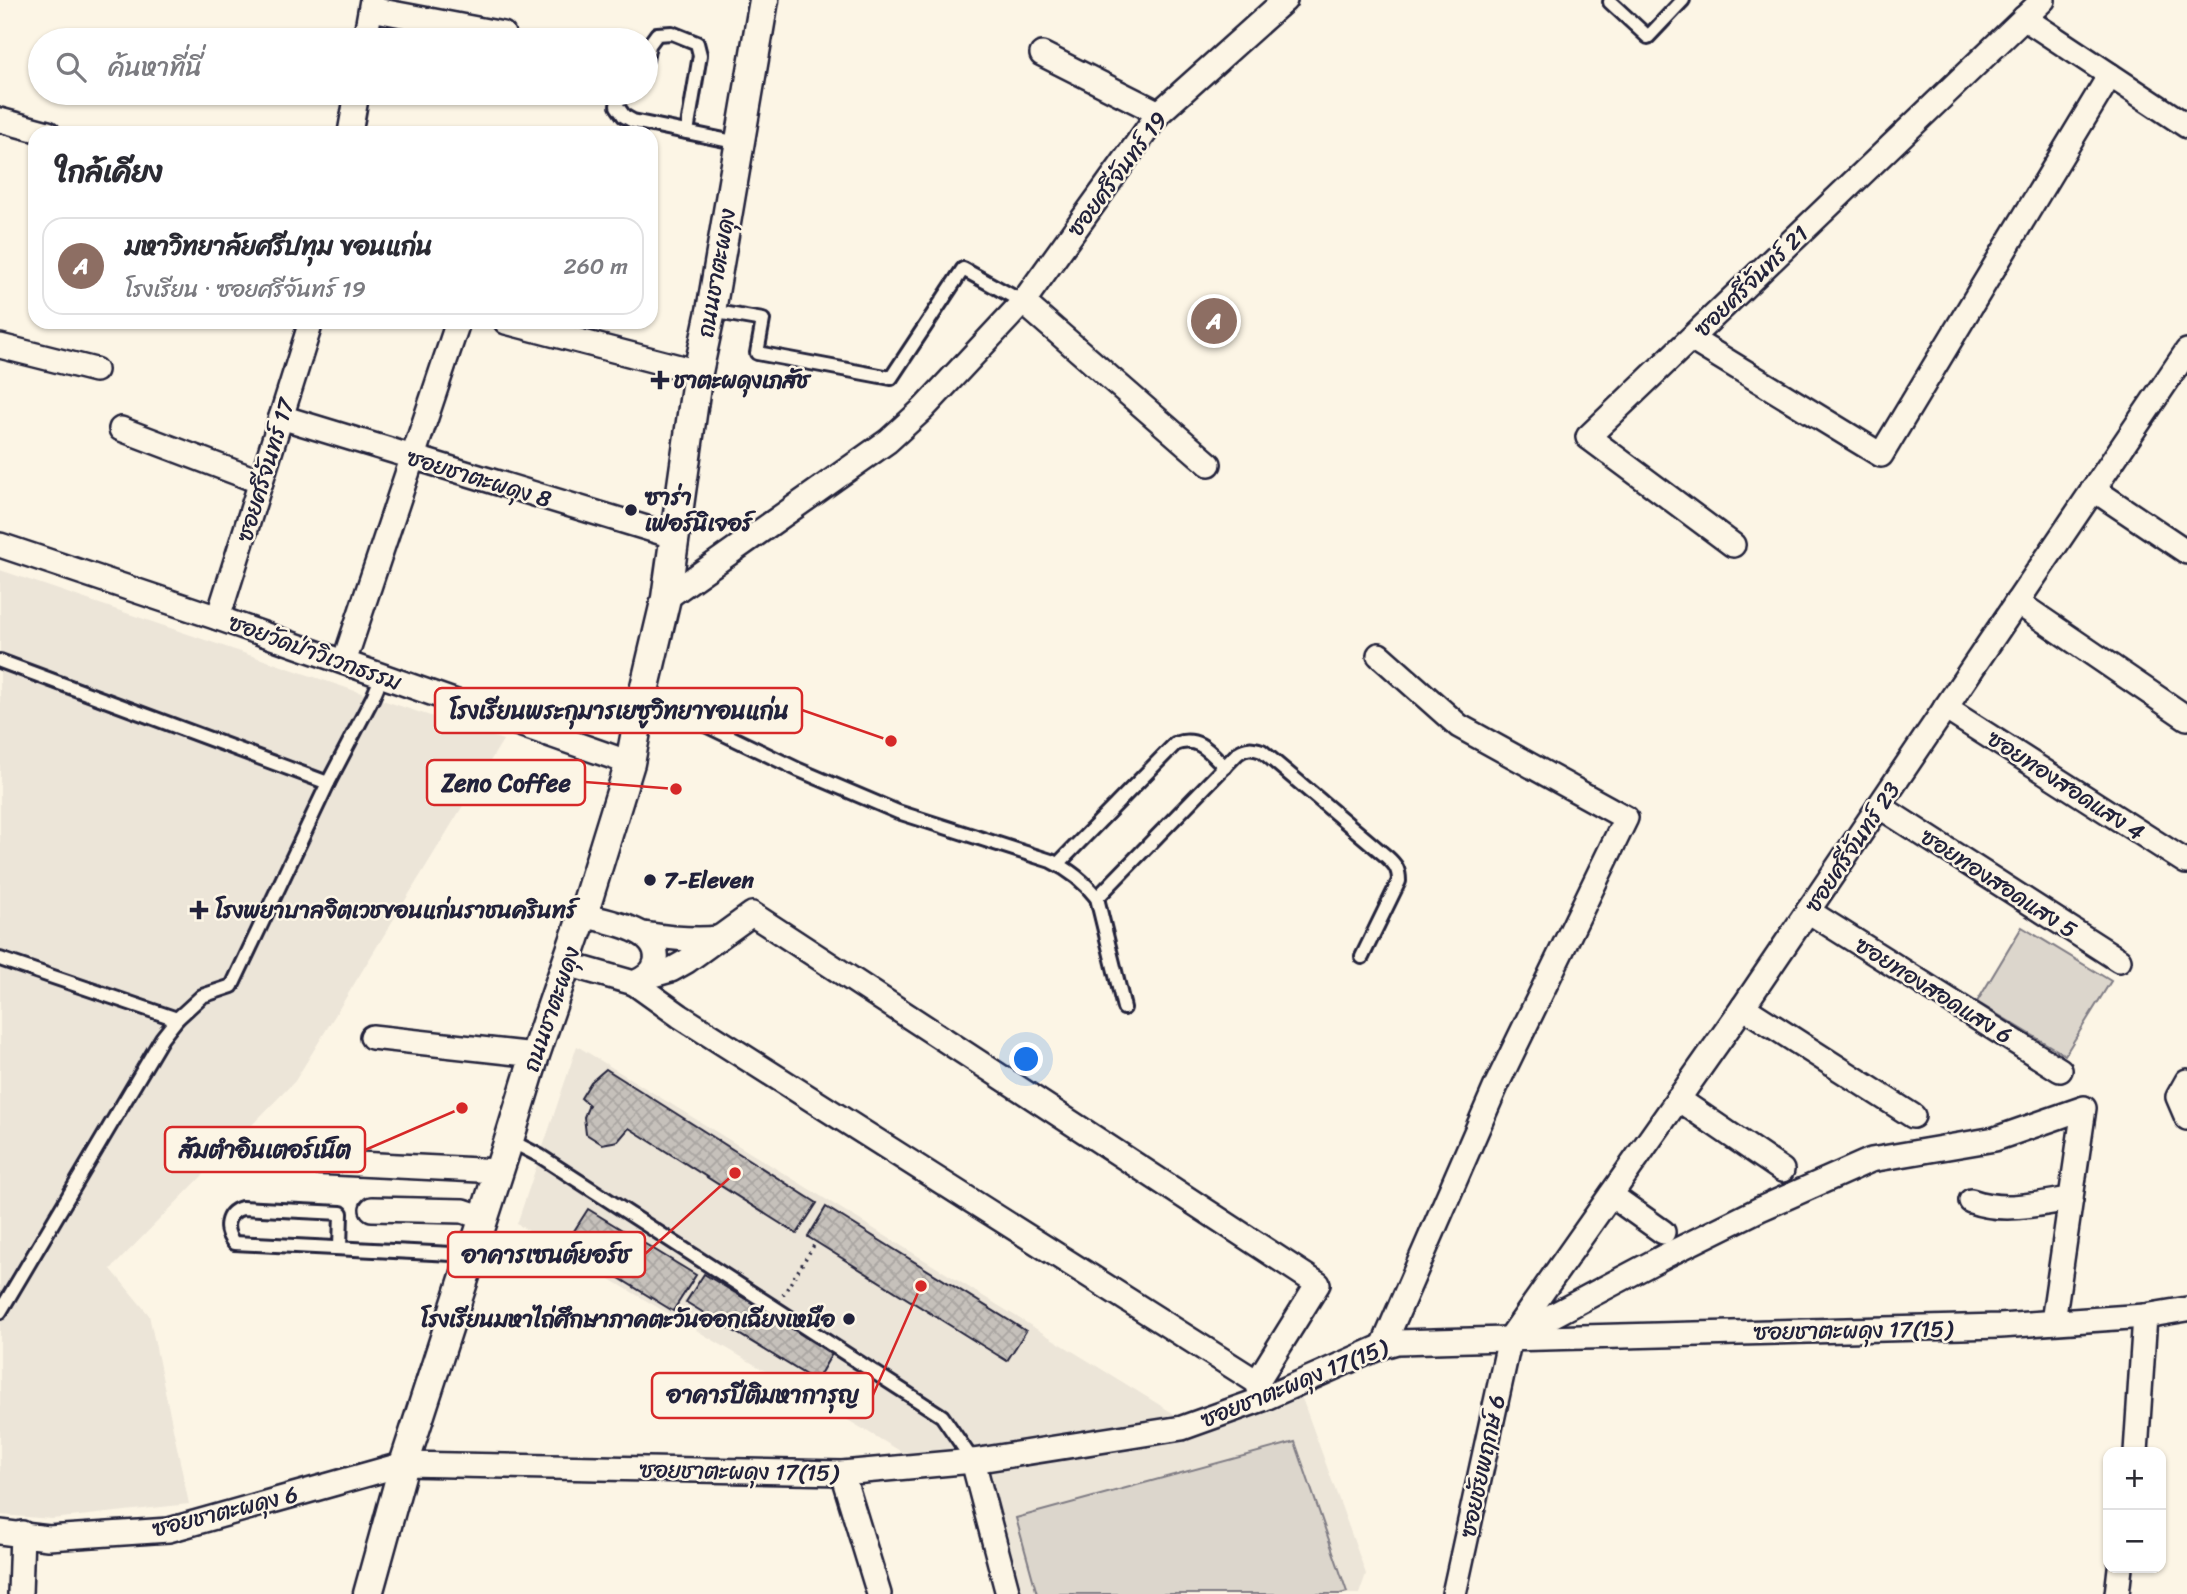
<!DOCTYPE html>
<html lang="th">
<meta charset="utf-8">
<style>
:root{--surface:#fff;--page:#f7f7f7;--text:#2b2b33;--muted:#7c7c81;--line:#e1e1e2;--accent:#7c3aed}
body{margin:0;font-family:Sriracha,"Playpen Sans Thai",sans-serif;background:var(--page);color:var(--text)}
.controls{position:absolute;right:21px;bottom:21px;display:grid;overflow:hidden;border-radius:14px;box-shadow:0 2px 5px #0004}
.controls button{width:63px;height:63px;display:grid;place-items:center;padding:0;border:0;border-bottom:2px solid var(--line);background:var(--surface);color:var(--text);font:35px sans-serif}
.you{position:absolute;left:1027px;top:1060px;width:24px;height:24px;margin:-18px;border:5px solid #fff;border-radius:50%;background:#1a73e8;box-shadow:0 0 0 10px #1a73e833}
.badge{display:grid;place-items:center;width:46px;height:46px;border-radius:50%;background:var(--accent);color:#fff;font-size:23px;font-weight:700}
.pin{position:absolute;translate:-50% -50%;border:4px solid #fff;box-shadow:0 2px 7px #0006}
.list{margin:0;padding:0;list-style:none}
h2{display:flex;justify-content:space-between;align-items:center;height:91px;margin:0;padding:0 28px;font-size:30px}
h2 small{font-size:23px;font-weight:400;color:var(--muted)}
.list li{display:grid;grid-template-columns:46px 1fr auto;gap:21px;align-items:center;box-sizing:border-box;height:98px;margin:0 14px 14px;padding:0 14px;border:2px solid var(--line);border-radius:21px}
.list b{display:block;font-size:26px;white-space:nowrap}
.list p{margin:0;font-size:23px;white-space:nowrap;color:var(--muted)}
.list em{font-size:23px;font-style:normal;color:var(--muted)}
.icon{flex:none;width:38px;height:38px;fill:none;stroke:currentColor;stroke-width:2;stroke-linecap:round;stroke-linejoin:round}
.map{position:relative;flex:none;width:2187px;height:1594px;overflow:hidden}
.search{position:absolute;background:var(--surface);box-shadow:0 2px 5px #0004;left:28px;top:28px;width:630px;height:77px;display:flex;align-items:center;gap:18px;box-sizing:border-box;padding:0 24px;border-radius:38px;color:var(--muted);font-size:26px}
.panel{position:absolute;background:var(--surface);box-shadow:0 2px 5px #0004;left:28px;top:126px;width:630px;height:203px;border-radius:21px}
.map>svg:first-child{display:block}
.built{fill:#ece5d8}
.pitch{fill:#dcd6cc;stroke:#7f7c84;stroke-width:2}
.building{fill:url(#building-cross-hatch);stroke:#22223b;stroke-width:2}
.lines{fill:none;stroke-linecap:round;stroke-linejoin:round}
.service-casing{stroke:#22223b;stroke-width:18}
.minor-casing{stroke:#22223b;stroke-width:28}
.tertiary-casing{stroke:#22223b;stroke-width:33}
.path{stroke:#22223b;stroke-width:3.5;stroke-dasharray:2 5;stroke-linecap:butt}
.service{stroke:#fcf5e5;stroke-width:12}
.minor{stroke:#fcf5e5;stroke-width:23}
.tertiary{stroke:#fcf5e5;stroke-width:28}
.poi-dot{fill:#22223b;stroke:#fcf5e5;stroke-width:2.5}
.labels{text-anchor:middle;stroke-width:5;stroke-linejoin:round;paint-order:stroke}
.street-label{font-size:23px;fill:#22223b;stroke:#fcf5e5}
.poi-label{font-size:23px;font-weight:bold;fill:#22223b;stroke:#fcf5e5;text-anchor:start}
.leader{fill:none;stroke:#d62828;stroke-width:2.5}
.callout-dot{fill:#d62828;stroke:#fcf5e5;stroke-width:2.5}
.callout{fill:#fcf5e5;stroke:#d62828;stroke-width:2.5}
.callout-label{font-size:24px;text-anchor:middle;font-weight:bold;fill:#22223b}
</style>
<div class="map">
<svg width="2187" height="1594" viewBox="0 0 2187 1594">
<defs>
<pattern id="building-cross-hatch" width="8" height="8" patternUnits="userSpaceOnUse" patternTransform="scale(1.75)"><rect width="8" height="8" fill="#c6c1bb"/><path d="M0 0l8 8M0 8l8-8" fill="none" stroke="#aaa6a2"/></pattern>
</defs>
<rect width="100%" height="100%" fill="#fcf5e5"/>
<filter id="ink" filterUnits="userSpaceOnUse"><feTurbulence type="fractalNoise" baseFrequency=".0143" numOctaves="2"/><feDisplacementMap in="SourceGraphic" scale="14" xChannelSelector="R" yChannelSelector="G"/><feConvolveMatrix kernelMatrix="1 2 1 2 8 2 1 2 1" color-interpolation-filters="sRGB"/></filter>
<g filter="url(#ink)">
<g class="built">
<path d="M0 570 373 697 503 740 295 1081 111 1269 149 1315 189 1504 52 1519 0 1515Z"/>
<path d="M577 1046 1176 1415 966 1450 907 1455 517 1224Z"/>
<path d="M1299 1390 1366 1574 1359 1594H1021L986 1466Z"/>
</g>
<g class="pitch">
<path d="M2022 927 2111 981 2065 1055 1977 1002Z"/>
<path d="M1295 1442 1347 1592 1340 1594H1037L1016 1518Z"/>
</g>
<g class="building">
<path d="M606 1069 817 1203 797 1234 629 1128 618 1141 602 1144 586 1134 584 1117 589 1105 581 1098 591 1082Z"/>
<path d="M826 1207 1026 1331 1007 1361 808 1237Z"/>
<path d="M588 1209 696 1275 673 1311 565 1245Z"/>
<path d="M704 1274 833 1352 816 1381 686 1302Z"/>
</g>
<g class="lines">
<g class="service-casing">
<g id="service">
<path d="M1610 2 1648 37 1683 0"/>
<path d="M646 60 649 45 657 34 672 33 697 43 700 55 687 132"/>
<path d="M619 93 617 106 624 116 633 121 739 143"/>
<path d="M711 311 763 320 757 353 891 378 963 269 1023 302"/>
<path d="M0 661 328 783"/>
<path d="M643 695 799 770 898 812 1051 861C1070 870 1084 881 1097 898L1124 1008"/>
<path d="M1058 864 1175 744C1198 735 1210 752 1225 767"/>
<path d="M1097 898 1238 753C1247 747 1252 748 1262 751L1387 857C1396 865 1399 870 1399 881L1362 957"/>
<path d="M0 959 177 1019"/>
<path d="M509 1140 540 1156 942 1416 973 1461"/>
<path d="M340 1248 341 1213 242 1208C225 1213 223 1230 234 1243L472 1255"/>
<path d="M0 1312 162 1038 177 1019 202 996 232 986 328 783 373 697 382 676"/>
</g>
</g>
<g class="minor-casing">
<g id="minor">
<path d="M371 9 503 34"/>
<path d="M2024 18 2187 126"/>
<path d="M365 40 372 0"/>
<path d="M1042 54 1159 113"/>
<path d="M0 120 48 133"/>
<path d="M350 133 357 93"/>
<path d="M1023 302 1209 464"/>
<path d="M506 322 698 372"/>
<path d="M1691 339 1881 455 2110 75"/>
<path d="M0 346 95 370"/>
<path d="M281 417 676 537"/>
<path d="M121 429 261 482"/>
<path d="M2093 489 2187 552"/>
<path d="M0 545 218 618 630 763"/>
<path d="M1733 545 1588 437 2043 0"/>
<path d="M666 598 888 441 923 409 1023 302 1159 113 1285 0"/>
<path d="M2017 602 2187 718"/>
<path d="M218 618 311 322"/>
<path d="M1379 655 1459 726 1626 818 1496 1086 1383 1346"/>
<path d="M344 662 458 322"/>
<path d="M1945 708 2186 862"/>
<path d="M1879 806 2119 960"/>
<path d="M1808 911 2060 1070"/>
<path d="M644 934C669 938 693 941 718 938"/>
<path d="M567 964 634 983C644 979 654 973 656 961 661 928 606 922 583 915"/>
<path d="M646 977 671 970 687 961 752 914 1318 1284 1257 1382"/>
<path d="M634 983 680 1016 1257 1382 1261 1395"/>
<path d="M1743 1007 1913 1116"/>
<path d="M372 1037 535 1055"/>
<path d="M2187 1081 2178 1097 2187 1118"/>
<path d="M1678 1099 1782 1170"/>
<path d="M317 1162 499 1171"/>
<path d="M1611 1195 1663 1232"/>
<path d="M1971 1201C2004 1213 2037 1204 2071 1199"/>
<path d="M372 1209 463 1211 484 1218"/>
<path d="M1516 1335 1665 1256 1760 1209 1871 1160 1995 1139 2084 1108 2053 1322"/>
<path d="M2136 1452 2145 1316"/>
<path d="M973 1461 1008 1594"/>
<path d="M842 1473 879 1594"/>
<path d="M0 1532 48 1538 169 1530 404 1464 842 1473 973 1461 1182 1428 1263 1399 1383 1346 1397 1342 2000 1326 2145 1316 2187 1309"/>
<path d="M20 1594 22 1533"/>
<path d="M1454 1594 1510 1338 1743 1007 2187 351"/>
<path d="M2117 1594 2120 1568"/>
</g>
</g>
<g class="tertiary-casing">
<path id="tertiary" d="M368 1594 404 1464 509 1140 535 1055 583 915 630 763 643 695 666 598 698 372 711 311 764 0"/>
</g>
<path class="path" d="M783 1295 816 1242"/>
<use href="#service" class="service"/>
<use href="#minor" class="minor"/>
<use href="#tertiary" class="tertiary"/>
</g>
</g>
<g class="poi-dot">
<path d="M656.5 369.5h7v7h7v7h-7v7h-7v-7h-7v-7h7z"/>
<circle cx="631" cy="510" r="7"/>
<circle cx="650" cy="880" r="7"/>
<path d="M195.5 899.5h7v7h7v7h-7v7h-7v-7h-7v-7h7z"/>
<circle cx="849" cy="1319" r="7"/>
</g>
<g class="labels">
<g class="street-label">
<text transform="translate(1117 174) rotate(-53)" y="8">ซอยศรีจันทร์ 19</text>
<text transform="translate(716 273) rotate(-80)" y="8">ถนนชาตะผดุง</text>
<text transform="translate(1751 281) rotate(-44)" y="8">ซอยศรีจันทร์ 21</text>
<text transform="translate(265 470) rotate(-73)" y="8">ซอยศรีจันทร์ 17</text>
<text transform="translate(479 478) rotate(17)" y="8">ซอยชาตะผดุง 8</text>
<text transform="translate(315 652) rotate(20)" y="8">ซอยวัดป่าวิเวกธรรม</text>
<text transform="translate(2066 785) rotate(33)" y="8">ซอยทองสอดแสง 4</text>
<text transform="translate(1852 847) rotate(-56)" y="8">ซอยศรีจันทร์ 23</text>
<text transform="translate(1999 883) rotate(33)" y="8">ซอยทองสอดแสง 5</text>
<text transform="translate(1934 990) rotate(32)" y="8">ซอยทองสอดแสง 6</text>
<text transform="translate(551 1009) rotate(-71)" y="8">ถนนชาตะผดุง</text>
<text transform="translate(1853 1330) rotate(-1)" y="8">ซอยชาตะผดุง 17(15)</text>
<text transform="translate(1294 1383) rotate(-22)" y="8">ซอยชาตะผดุง 17(15)</text>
<text transform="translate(1482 1466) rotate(-78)" y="8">ซอยชัยพฤกษ์ 6</text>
<text transform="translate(739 1471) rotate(1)" y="8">ซอยชาตะผดุง 17(15)</text>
<text transform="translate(225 1511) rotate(-14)" y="8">ซอยชาตะผดุง 6</text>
</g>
<g class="poi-label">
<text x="674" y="388">ชาตะผดุงเภสัช</text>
<text x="645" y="505">ซาร่า<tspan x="645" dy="26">เฟอร์นิเจอร์</tspan></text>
<text x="664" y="888">7-Eleven</text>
<text x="215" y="918">โรงพยาบาลจิตเวชขอนแก่นราชนครินทร์</text>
<text x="835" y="1327" text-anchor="end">โรงเรียนมหาไถ่ศึกษาภาคตะวันออกเฉียงเหนือ</text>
</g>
</g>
<path class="leader" d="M891 741L802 710M676 789L585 782M462 1108L365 1150M735 1173L645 1254M921 1286L873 1395"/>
<g class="callout-dot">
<circle cx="891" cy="741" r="7"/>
<circle cx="676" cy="789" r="7"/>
<circle cx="462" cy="1108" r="7"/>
<circle cx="735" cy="1173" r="7"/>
<circle cx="921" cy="1286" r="7"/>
</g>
<g class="callout">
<rect x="435" y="688" width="367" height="45" rx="7"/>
<rect x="427" y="760" width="158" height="45" rx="7"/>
<rect x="165" y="1127" width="200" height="45" rx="7"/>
<rect x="448" y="1232" width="197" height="45" rx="7"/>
<rect x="652" y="1373" width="221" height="45" rx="7"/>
</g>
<g class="callout-label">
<text x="619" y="719">โรงเรียนพระกุมารเยซูวิทยาขอนแก่น</text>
<text x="506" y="791">Zeno Coffee</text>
<text x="265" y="1158">ส้มตำอินเตอร์เน็ต</text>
<text x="546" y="1263">อาคารเซนต์ยอร์ช</text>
<text x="763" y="1403">อาคารปีติมหาการุญ</text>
</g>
</svg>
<div class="controls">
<button>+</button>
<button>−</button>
</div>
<div class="you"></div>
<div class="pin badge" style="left:1214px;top:321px;background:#8d6e63">A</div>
<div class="search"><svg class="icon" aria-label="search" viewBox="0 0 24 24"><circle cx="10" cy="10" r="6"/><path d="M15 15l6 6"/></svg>ค้นหาที่นี่</div>
<section class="panel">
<h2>ใกล้เคียง<small></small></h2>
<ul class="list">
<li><span class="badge" style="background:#8d6e63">A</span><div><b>มหาวิทยาลัยศรีปทุม ขอนแก่น</b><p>โรงเรียน · ซอยศรีจันทร์ 19</p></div><em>260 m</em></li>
</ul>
</section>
</div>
